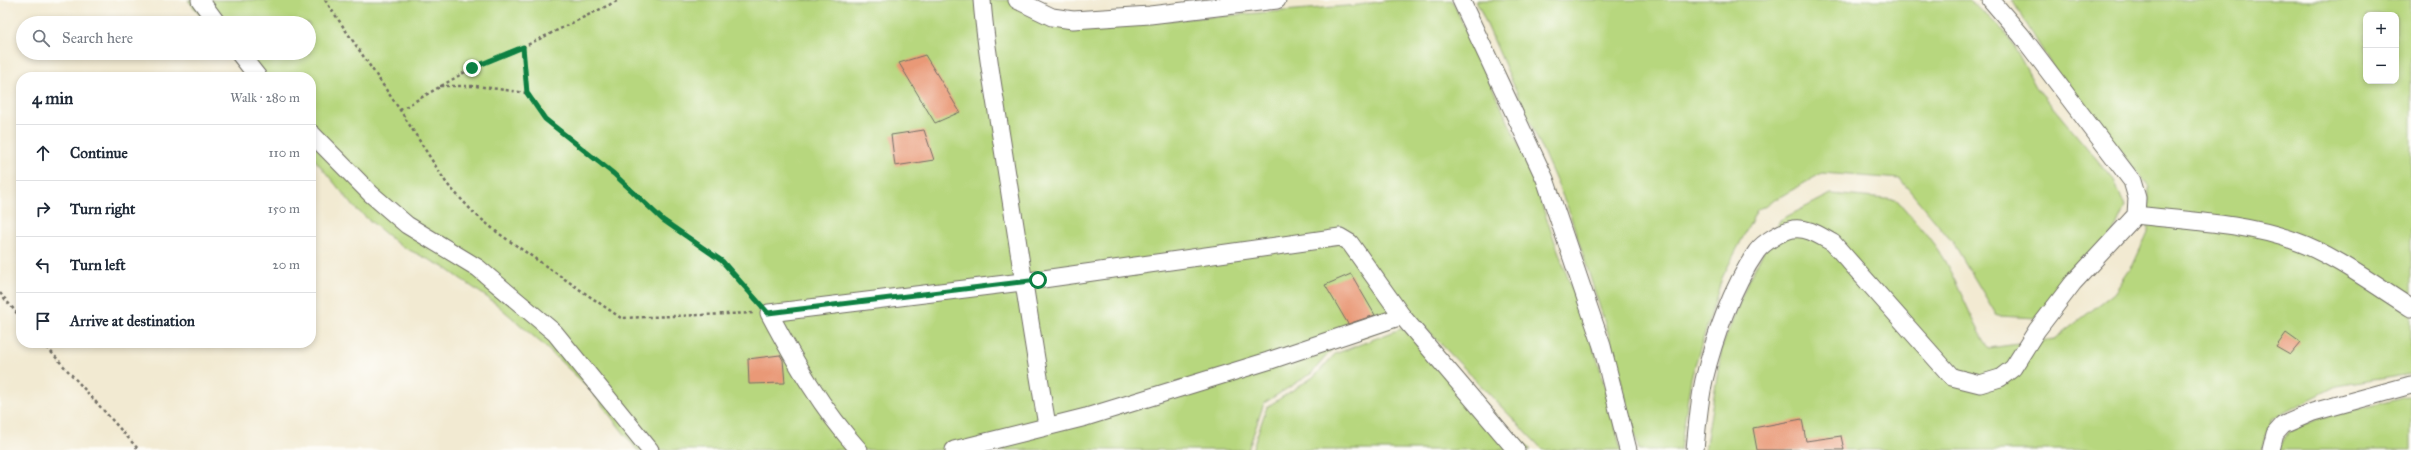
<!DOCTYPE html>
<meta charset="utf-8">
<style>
:root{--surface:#fff;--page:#f6f6f7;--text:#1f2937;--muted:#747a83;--line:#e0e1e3}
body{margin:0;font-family:"IM FELL Great Primer",serif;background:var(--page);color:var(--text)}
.controls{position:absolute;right:12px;top:12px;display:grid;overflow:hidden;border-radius:8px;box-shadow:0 2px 6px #0003}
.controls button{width:36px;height:36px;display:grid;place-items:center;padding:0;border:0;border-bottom:1px solid var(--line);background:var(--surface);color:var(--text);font:20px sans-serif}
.stop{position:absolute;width:12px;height:12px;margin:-9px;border:3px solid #0b8043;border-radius:50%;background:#fff}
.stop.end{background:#0b8043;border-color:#fff;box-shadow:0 1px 4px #0008}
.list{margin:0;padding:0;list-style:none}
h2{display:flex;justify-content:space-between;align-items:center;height:52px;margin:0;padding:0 16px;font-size:17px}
h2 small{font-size:13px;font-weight:400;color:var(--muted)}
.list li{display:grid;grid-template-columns:26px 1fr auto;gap:12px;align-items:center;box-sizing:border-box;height:56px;padding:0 16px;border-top:1px solid var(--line)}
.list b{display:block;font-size:15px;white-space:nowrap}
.list em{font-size:13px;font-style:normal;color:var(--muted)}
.icon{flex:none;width:22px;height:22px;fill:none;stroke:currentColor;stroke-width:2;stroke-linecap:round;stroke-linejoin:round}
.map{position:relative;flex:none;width:2411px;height:450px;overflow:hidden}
.search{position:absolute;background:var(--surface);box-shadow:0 2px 6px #0003;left:16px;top:16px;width:300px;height:44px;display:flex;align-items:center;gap:10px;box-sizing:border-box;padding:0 14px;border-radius:22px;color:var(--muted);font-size:15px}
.panel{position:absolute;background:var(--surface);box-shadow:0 2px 6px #0003;left:16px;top:72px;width:300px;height:276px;border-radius:16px}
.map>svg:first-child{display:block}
.green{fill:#b7d77e;stroke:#718154;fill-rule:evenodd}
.building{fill:#e99977}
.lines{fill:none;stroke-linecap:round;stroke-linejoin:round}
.street-casing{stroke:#716e65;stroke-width:19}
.path{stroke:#716e65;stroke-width:2.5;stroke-dasharray:3 3;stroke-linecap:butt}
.street{stroke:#fff;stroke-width:17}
.route{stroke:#0b8043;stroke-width:5}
</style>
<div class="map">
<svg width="2411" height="450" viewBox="0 0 2411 450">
<rect width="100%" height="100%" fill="#fdfcf7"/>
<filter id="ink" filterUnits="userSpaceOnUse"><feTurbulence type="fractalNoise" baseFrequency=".025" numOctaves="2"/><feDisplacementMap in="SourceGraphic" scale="8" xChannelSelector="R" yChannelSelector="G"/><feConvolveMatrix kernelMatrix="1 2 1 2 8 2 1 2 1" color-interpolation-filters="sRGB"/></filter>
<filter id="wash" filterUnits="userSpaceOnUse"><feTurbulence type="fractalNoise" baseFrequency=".012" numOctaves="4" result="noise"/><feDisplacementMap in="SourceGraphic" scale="16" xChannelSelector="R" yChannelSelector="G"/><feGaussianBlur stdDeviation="0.9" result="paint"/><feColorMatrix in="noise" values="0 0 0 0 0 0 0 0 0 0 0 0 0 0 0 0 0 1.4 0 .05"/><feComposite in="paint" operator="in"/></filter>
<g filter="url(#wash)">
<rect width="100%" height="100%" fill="#f2ead2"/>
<g class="green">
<path d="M188 0H1014L1062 16 1171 20 1359 5 1390 0H1452L1524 156 1599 364 1621 450H1543L1415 317 1333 348 1312 373 1264 403 1248 450H637L588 387 540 342 495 303 444 267 399 245 356 209 311 155V77H246L228 53H309V23H206Z"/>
<path d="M1476 0H1970L2008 35 2036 87 2114 180 2125 207 2104 253 2037 318 1997 316 1954 244 1900 179 1822 173 1757 210 1722 278 1691 378 1680 450H1639L1611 342 1568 208Z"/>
<path d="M2012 0H2411V374L2336 386 2272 419 2262 450H1705L1722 347 1748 281 1780 220 1831 194 1897 200C1910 216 1926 232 1938 250 1958 281 1969 317 1989 348L2055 339 2114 293 2133 265 2148 232 2149 187 2058 76ZM2366 15H2396V81H2366Z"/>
<path d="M1403 328 1531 450H1252L1267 407 1316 375 1335 354Z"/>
<path d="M2411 396V450H2278L2288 432 2320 418Z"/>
</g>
<g id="blocks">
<g class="building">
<path d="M925 55 960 112 935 123 899 63Z"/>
<path d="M924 130 934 160 895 166 891 135Z"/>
<path d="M1351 274 1375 315 1348 324 1325 285Z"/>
<path d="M2286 333 2300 343 2290 355 2276 347Z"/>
<path d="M780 355 783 360 785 383 749 384 748 359Z"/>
<path d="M1802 419 1806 441 1841 436 1844 450H1757L1753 428Z"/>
</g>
</g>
</g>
<g filter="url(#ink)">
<use href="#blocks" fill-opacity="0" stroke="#716e65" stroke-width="1"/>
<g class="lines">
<g class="street-casing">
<g id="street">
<path d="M200 0 217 23"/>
<path d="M982 0C986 55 997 108 1005 162 1019 250 1032 338 1047 425"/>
<path d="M1017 0 1052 17 1073 20 1150 15 1277 0"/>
<path d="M1461 0 1545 179 1602 346 1628 450"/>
<path d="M239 53 258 77"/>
<path d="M311 133 371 194 407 225 478 268 555 333 650 450"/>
<path d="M2136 215C2188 221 2245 223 2295 241 2333 254 2376 286 2411 308"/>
<path d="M859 450C822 409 795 362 769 313L1022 282 1340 237 1350 243 1402 316 1516 450"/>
<path d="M954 450 1086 417 1268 361 1402 316"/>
<path d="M1695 450C1697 427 1699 403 1704 380 1714 338 1732 287 1757 251 1764 242 1782 231 1793 229 1808 227 1820 236 1833 243L1952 377 1980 384 2000 378 2013 368 2037 330 2073 283 2136 215 2137 198 2132 181 2021 35 1991 0"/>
<path d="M2271 450 2275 434 2283 425 2313 412 2411 385"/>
</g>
</g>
<g class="path">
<path d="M325 0 400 110 447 184 474 213 498 233 621 318 754 313"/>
<path d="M523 47 527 93 545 119 614 174 663 220 722 261 757 301"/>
<path d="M440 86H476L527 93"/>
<path d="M400 110 472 68 523 47 619 0"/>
<path d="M0 293 21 318"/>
<path d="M43 343 139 450"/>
</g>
<use href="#street" class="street"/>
</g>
</g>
<g class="lines" filter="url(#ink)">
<path class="route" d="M472 68 523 47 527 93 545 119 614 174 663 220 722 261 768 313 1038 280"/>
</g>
</svg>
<div class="controls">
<button>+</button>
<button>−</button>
</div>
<div class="stop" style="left:1038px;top:280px"></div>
<div class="stop end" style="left:472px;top:68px"></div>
<div class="search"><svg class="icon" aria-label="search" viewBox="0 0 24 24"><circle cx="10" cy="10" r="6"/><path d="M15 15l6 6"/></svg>Search here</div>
<section class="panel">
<h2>4 min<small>Walk · 280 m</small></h2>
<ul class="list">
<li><svg class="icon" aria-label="ahead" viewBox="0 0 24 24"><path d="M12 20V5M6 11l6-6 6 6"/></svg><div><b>Continue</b></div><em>110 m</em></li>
<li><svg class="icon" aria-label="right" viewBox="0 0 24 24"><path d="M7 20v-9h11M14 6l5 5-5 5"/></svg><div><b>Turn right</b></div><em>150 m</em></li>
<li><svg class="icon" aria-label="left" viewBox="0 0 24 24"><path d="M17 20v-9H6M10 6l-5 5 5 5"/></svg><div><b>Turn left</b></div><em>20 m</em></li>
<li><svg class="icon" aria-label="arrive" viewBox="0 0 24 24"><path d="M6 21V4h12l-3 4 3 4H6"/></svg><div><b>Arrive at destination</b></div></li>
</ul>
</section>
</div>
